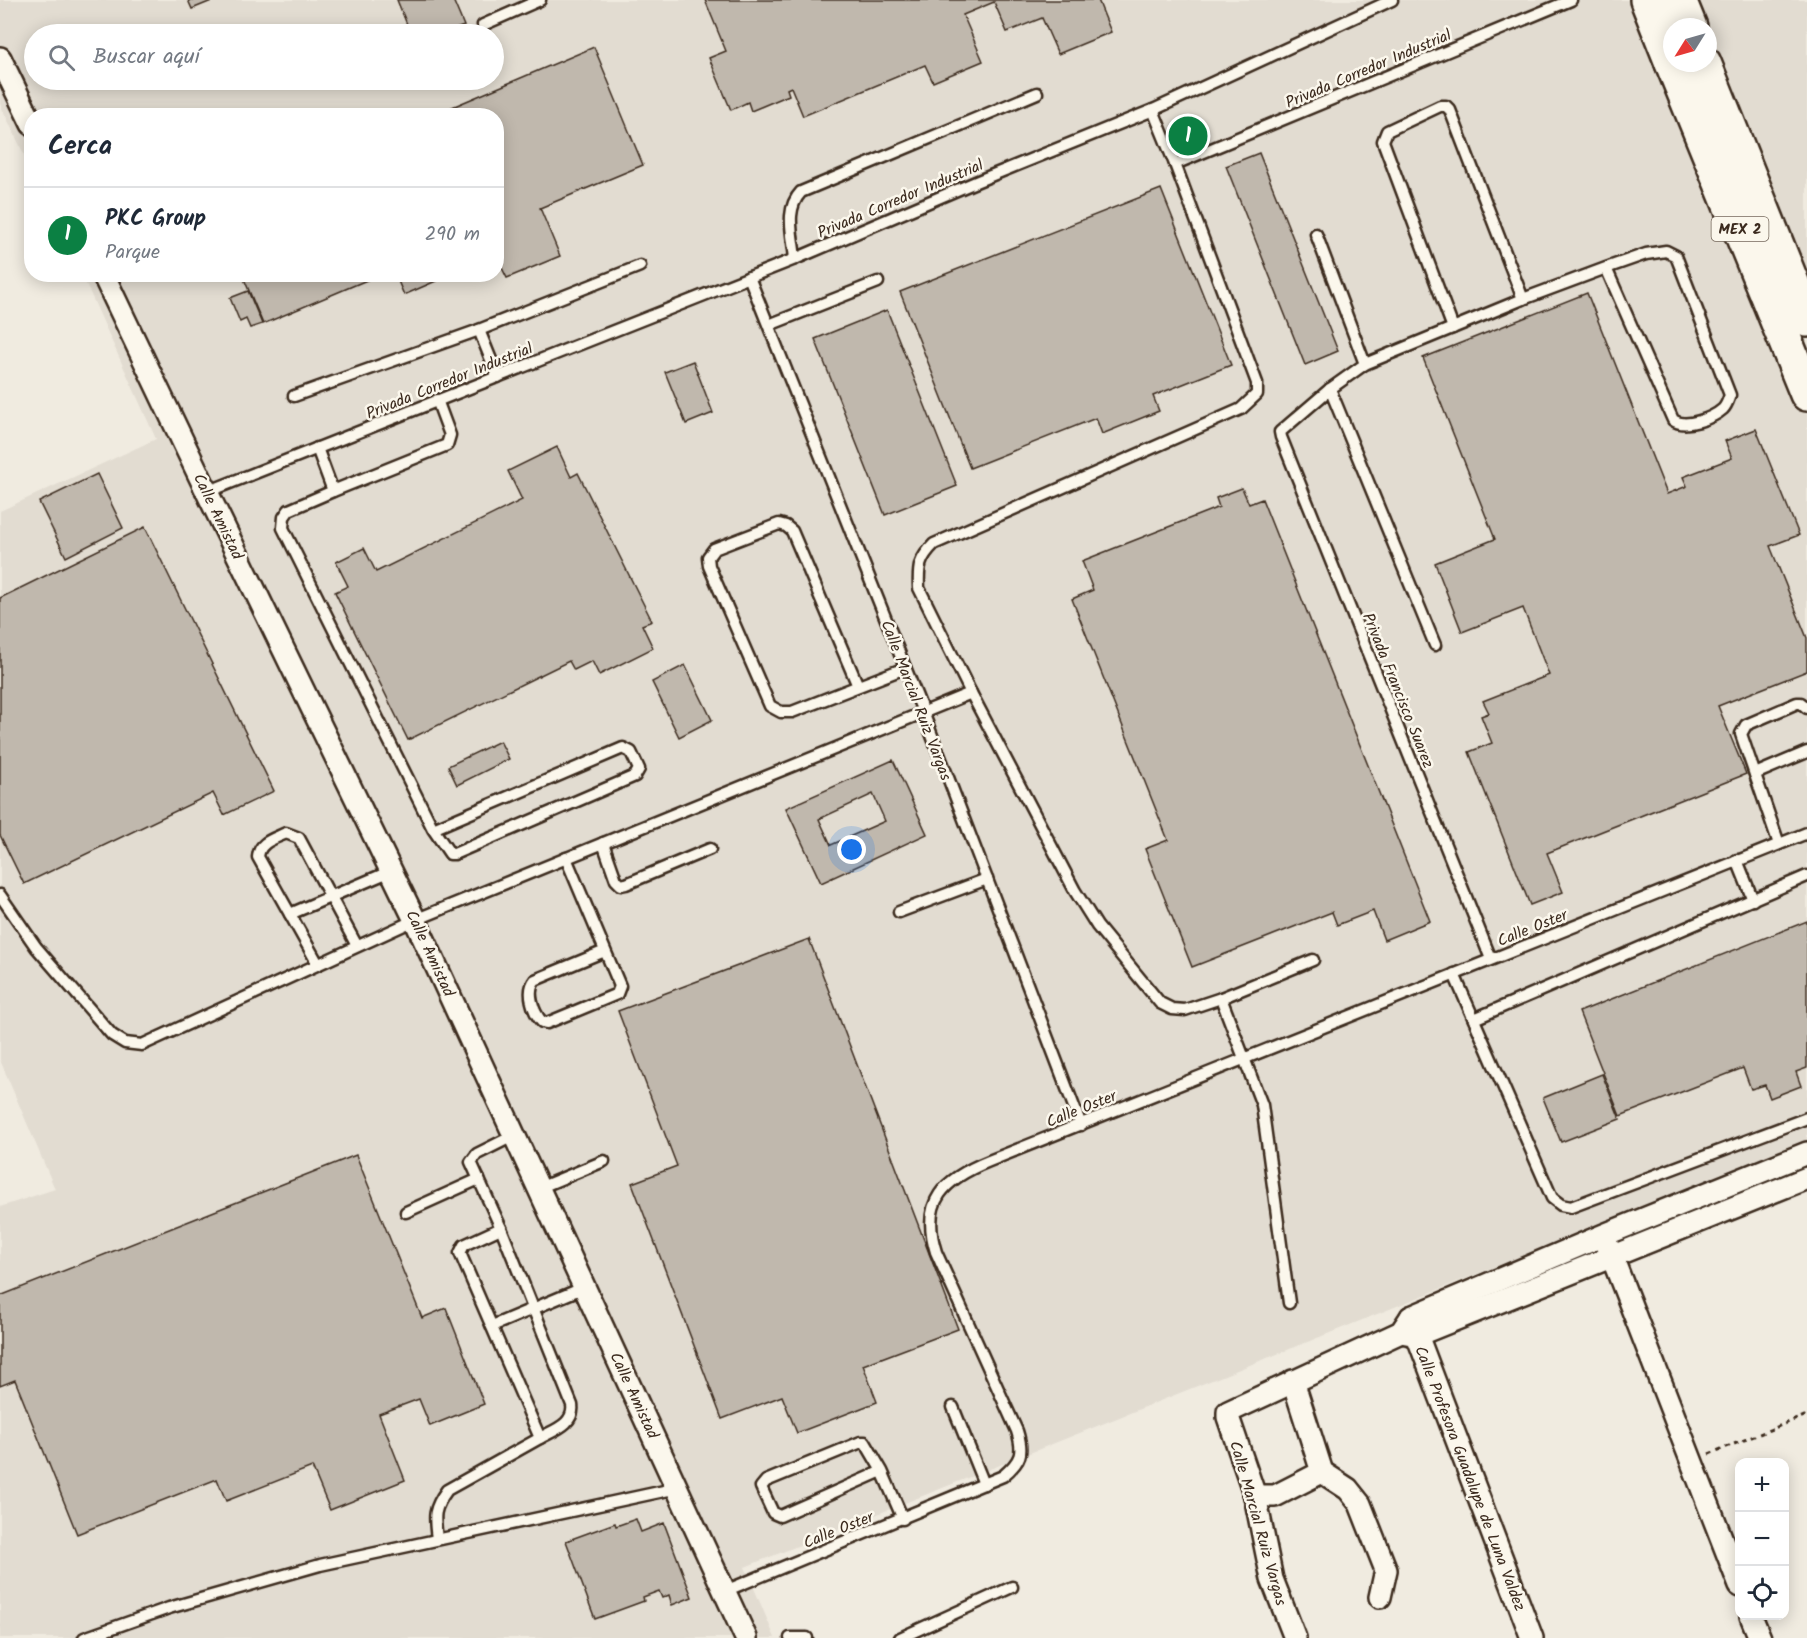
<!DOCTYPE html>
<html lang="es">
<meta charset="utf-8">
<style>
:root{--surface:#fff;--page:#f6f6f7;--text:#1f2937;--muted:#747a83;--line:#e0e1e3;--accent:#0b8043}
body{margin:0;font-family:Kalam,sans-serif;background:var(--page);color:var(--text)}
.controls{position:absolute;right:18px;bottom:18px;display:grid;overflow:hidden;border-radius:12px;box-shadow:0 3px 15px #0003}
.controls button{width:54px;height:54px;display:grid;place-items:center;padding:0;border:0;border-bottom:2px solid var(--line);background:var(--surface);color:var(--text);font:30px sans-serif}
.compass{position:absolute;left:1663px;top:18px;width:54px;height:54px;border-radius:50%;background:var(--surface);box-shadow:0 3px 15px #0003;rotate:233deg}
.you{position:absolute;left:852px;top:850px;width:21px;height:21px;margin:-15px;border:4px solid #fff;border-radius:50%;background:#1a73e8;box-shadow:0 0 0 9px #1a73e833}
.badge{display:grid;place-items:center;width:39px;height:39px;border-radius:50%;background:var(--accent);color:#fff;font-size:20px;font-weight:700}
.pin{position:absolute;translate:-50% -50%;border:3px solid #fff;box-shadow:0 2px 6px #0006}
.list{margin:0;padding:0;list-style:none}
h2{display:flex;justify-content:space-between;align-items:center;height:78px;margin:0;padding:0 24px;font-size:26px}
h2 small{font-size:20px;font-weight:400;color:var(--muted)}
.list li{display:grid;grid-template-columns:39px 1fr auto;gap:18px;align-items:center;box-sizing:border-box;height:96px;padding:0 24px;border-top:2px solid var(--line)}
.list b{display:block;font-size:22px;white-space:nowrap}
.list p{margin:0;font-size:20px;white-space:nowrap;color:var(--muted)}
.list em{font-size:20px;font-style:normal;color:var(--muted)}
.icon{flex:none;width:33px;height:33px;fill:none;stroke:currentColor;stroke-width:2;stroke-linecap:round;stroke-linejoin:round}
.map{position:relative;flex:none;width:1807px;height:1638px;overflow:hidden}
.search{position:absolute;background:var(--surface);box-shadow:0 3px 15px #0003;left:24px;top:24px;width:480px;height:66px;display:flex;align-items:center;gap:15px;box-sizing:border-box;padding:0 21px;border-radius:33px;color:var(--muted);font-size:22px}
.panel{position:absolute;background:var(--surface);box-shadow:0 3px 15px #0003;left:24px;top:108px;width:480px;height:174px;border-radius:24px}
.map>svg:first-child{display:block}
.built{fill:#e2dcd1;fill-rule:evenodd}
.building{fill:#c0b8ad;stroke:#3b2a1e;stroke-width:1.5;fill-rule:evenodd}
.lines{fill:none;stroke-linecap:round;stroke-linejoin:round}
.service-casing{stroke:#3b2a1e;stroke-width:15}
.minor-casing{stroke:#3b2a1e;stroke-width:26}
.primary-casing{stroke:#3b2a1e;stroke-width:38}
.path{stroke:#3b2a1e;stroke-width:3;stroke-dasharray:4.5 4.5;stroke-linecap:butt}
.service{stroke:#fbf7ec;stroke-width:10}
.minor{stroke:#fbf7ec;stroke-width:21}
.primary{stroke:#fbf7ec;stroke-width:33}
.labels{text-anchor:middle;stroke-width:5;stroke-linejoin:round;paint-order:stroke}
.shield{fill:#fbf7ec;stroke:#75685c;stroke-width:1.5}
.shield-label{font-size:15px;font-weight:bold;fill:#3b2a1e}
.street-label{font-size:16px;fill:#3b2a1e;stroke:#fbf7ec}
</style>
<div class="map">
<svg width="1807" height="1638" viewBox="0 0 1807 1638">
<rect width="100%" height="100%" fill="#f0ebe0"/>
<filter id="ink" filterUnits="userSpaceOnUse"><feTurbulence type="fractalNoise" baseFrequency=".0167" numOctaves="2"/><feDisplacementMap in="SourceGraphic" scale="12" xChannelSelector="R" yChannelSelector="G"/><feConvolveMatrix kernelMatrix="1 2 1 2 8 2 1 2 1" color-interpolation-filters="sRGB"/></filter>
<g filter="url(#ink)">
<path class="built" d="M0 0H1807V1142L745 1567 775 1638H0V1207L55 1189 0 1060V511L156 439 82 275 496 274V116H32L31 169 0 104ZM1672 27H1708V63H1672ZM34 34H494V80H34Z"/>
<g class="building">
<path d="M188 0H214L192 9Z"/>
<path d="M397 0H453L464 26 442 34H411Z"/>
<path d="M705 0H1098L1111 32 1058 54 1042 18 1007 32 994 2 963 15 983 61 933 82 925 65 803 116 791 87 787 89 789 95 751 111 748 102 731 110 709 58 726 51Z"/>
<path d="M594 47 643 165 540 208 560 256 507 278 496 256V116H431Z"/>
<path d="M1259 153 1338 351 1305 365 1226 166Z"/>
<path d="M1161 189 1231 365 1153 396 1159 411 1102 434 1096 418 970 468 900 292Z"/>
<path d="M242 274H381L263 324Z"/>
<path d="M395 274H452L404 295Z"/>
<path d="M248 291 262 324 250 328 246 319 240 322 230 298Z"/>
<path d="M1587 293 1667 494 1687 486 1683 477 1732 458 1725 441 1756 429 1799 535 1770 546 1807 638V671L1718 706 1746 774 1547 853 1563 892 1530 905 1469 752 1492 743 1481 716 1489 713 1483 701 1549 675 1523 608 1462 632 1435 563 1495 539 1423 358Z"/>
<path d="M887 310 957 486 885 515 815 339Z"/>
<path d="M693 361 713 413 686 424 665 372Z"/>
<path d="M557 447 571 477 578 473 652 621 642 625 653 648 599 675 592 661 574 670 569 661 408 740 335 592 348 586 336 562 364 548 376 572 522 500 508 471Z"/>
<path d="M97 474 123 528 66 557 39 502Z"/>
<path d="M1242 488 1249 504 1262 499 1430 921 1384 940 1373 911 1337 925 1332 912 1192 967 1145 849 1168 840 1072 599 1093 590 1082 561 1219 507 1216 498Z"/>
<path d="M145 527 274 791 224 815 213 793 24 884 0 835V598Z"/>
<path d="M685 665 712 720 679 737 652 682Z"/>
<path d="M500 741 509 759 457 785 448 766Z"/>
<path d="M893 760 927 834 821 883 786 808ZM873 794 885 821 831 845 819 819Z"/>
<path d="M1807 921V1068L1796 1072 1801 1086 1770 1098 1765 1085 1751 1089 1743 1068 1620 1116 1579 1012Z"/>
<path d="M809 939 958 1329 863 1365 877 1402 797 1433 782 1396 722 1419 632 1183 677 1166 618 1011Z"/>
<path d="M1602 1074 1620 1119 1561 1142 1543 1098Z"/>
<path d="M356 1155 422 1318 446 1308 484 1404 430 1426 419 1399 379 1414 405 1480 330 1510 312 1467 226 1501 217 1479 77 1534 15 1380 0 1386V1296Z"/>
<path d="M636 1519 641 1532 664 1523 692 1597 672 1605 669 1595 662 1598 659 1591 643 1597 644 1601 595 1619 566 1541 615 1523 616 1526Z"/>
</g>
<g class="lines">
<g class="service-casing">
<g id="service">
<path d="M483 25 540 0"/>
<path d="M1153 110 1392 0"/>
<path d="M1175 164 1257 383V394L1241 409 934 544C919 559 918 567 919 588L971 693 1075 891 1097 926 1160 1003 1172 1009 1185 1010 1221 998 1313 960"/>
<path d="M1316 234 1365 364"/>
<path d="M795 259C793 235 784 210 801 192L1037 93"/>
<path d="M749 277 923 712 1081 1125"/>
<path d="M769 325 878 282"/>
<path d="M1453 328 1383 141 1387 131 1440 106H1446L1450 110 1523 299"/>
<path d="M479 330 498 377"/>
<path d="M1330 389 1435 645"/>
<path d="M294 396 479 330 640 266"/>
<path d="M317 448 333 491"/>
<path d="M207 492 795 259 978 181 1153 110 1175 164 1571 0"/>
<path d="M858 686 792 531 786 526 779 524 714 549 708 557 709 566 770 706 781 712H792L905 668"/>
<path d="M1755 774 1807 752"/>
<path d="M433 829 623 748 631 752 639 769 635 776 454 854H450L433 829 283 528 284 517 289 510 333 491 447 445 450 435 437 400"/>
<path d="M603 843 616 880 621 885 626 884 710 849"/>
<path d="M1779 844 1741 734 1746 725 1797 703H1801L1807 708"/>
<path d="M566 858 620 986 617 994 547 1023 542 1022C533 1012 526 991 535 980L605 951"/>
<path d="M1737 860 1753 900"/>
<path d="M0 895 36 947 112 1035 125 1043 142 1045 415 920 971 693"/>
<path d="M899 912 987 879"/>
<path d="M290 914 391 871"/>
<path d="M1491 959 1281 437 1280 432 1330 389 1365 364 1523 299 1606 268 1646 254 1666 251 1676 256 1730 395C1728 400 1727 405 1723 409 1713 418 1685 429 1673 420L1606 268"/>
<path d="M318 964 258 857C259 842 274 839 286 833L299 838 357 946"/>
<path d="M1454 974 1552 1198 1561 1205 1571 1207 1807 1118"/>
<path d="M1221 998 1262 1105 1289 1303"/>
<path d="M1474 1019 1807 876"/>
<path d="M515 1135 477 1154 471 1162 501 1228 572 1405C575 1424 554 1430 540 1438"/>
<path d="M539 1188 604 1161"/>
<path d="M406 1212 479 1179"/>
<path d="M492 1326 585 1287"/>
<path d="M953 1407 984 1484"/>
<path d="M882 1471 780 1516 773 1513 761 1487 766 1481 861 1442H865L882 1471 903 1519"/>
<path d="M437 1539C434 1516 433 1509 447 1490L540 1438 460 1253 464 1245 501 1228"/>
<path d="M725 1591 1003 1476C1021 1461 1024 1453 1017 1431L936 1252C920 1201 944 1179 989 1161L1807 833"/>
<path d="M84 1638 169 1608 320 1565 678 1488"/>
<path d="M790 1638H807"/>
<path d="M900 1638 1012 1587"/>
</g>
</g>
<g class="minor-casing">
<g id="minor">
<path d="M0 58 32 124"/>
<path d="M103 274 207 492 415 920 746 1638"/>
<path d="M1607 1244 1740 1586"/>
<path d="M1411 1317 1604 1235 1807 1153"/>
<path d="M1412 1322 1532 1638"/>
<path d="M1401 1332 1417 1335 1807 1178"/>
<path d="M1322 1472 1348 1489 1360 1504 1386 1570 1380 1597"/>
<path d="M1255 1496H1275L1322 1472 1293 1381"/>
<path d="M1751 1616 1760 1638"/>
<path d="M1295 1638 1272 1579 1255 1496 1228 1417V1412L1401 1332 1411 1317"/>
</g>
</g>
<g class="primary-casing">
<g id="primary">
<path d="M1647 0 1672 63"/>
<path d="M1679 0 1690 27"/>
<path d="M1672 63 1807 394"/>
<path d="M1704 63 1807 320"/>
</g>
</g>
<path class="path" d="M1709 1454 1807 1415"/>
<use href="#service" class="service"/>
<use href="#minor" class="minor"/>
<use href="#primary" class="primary"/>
</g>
</g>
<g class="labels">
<rect class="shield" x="1711.5" y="217" width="57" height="24" rx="4.5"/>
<g class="shield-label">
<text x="1740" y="234">MEX 2</text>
</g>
<g class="street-label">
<text transform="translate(1368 68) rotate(-23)" y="6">Privada Corredor Industrial</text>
<text transform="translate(900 198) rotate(-23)" y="6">Privada Corredor Industrial</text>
<text transform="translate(449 380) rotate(-22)" y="6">Privada Corredor Industrial</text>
<text transform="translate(219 516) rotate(64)" y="6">Calle Amistad</text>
<text transform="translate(1399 690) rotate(68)" y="6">Privada Francisco Suarez</text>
<text transform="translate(917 700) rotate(69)" y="6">Calle Marcial Ruiz Vargas</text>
<text transform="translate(1532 927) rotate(-22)" y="6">Calle Oster</text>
<text transform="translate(431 953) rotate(65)" y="6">Calle Amistad</text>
<text transform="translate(1081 1108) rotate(-22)" y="6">Calle Oster</text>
<text transform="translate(635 1395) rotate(65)" y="6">Calle Amistad</text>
<text transform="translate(1471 1478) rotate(69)" y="6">Calle Profesora Guadalupe de Luna Valdez</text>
<text transform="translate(1259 1523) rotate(74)" y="6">Calle Marcial Ruiz Vargas</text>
<text transform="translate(838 1529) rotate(-22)" y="6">Calle Oster</text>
</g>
</g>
</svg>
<div class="controls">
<button>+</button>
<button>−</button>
<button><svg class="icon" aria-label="locate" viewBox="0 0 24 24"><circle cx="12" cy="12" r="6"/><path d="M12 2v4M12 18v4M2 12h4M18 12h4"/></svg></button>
</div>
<svg class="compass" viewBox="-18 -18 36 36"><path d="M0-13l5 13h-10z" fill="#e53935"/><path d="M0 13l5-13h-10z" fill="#747a83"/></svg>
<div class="you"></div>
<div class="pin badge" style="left:1188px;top:136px">1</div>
<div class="search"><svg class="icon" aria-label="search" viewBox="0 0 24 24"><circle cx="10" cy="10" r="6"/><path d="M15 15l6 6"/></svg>Buscar aquí</div>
<section class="panel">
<h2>Cerca<small></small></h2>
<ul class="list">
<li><span class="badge">1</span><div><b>PKC Group</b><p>Parque</p></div><em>290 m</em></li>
</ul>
</section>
</div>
